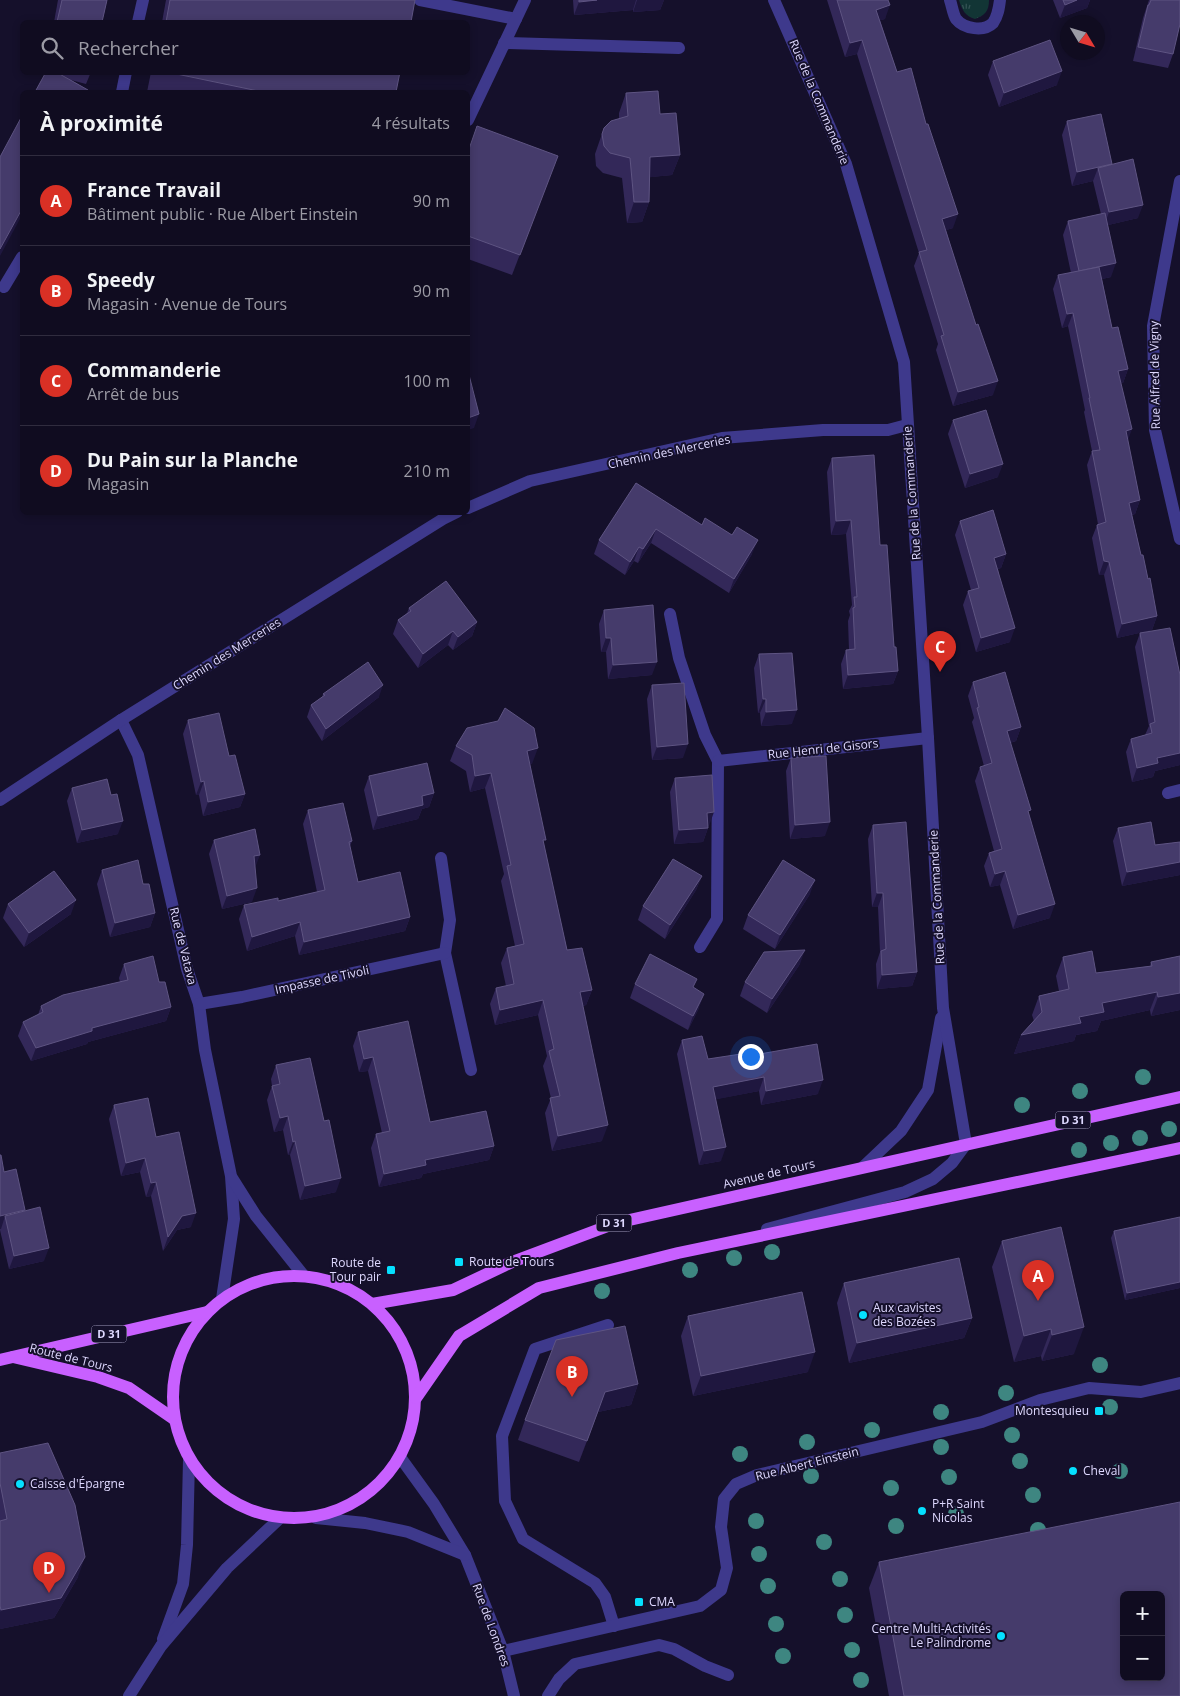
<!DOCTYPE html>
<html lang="fr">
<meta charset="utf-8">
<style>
:root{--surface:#100c20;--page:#1e1a2d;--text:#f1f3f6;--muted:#9c9ba5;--line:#302c3e;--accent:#d93025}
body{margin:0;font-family:"Open Sans",sans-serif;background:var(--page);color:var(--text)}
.controls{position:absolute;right:15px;bottom:15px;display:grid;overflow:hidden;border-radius:8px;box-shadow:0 2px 8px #0003}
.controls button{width:45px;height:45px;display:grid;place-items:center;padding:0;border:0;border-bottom:1px solid var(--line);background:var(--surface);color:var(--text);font:25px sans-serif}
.compass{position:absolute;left:1060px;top:15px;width:45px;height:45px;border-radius:50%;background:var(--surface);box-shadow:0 2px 8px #0003;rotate:128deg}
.you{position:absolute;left:750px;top:1056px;width:18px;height:18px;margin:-12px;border:4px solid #fff;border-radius:50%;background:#1a73e8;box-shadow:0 0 0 8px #1a73e833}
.badge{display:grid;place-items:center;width:32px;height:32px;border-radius:50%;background:var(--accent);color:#fff;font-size:16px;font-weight:700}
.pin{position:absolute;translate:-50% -41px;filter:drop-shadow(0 1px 2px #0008)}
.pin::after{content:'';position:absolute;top:26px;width:18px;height:15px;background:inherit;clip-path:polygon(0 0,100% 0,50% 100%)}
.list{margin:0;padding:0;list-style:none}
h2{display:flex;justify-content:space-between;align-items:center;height:65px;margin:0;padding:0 20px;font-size:21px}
h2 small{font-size:16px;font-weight:400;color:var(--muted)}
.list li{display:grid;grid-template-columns:32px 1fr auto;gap:15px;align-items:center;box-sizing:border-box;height:90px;padding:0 20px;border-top:1px solid var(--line)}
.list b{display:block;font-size:19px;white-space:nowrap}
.list p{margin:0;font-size:16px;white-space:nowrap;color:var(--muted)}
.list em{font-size:16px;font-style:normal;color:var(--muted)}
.icon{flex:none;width:28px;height:28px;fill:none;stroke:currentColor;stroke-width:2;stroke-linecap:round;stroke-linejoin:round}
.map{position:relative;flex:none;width:1180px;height:1696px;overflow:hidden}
.search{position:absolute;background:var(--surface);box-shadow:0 2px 8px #0003;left:20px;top:20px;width:450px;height:55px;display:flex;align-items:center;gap:12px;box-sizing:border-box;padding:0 18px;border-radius:8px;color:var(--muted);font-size:19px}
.panel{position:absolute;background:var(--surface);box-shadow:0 2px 8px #0003;left:20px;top:90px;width:450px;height:425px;border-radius:8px}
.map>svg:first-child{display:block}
.grass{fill:url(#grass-tufts)}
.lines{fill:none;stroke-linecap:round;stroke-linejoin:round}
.service{stroke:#3e398c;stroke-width:12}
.minor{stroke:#3e398c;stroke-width:12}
.tertiary{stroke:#3e398c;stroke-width:12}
.primary{stroke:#c860ff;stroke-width:12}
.tree{fill:#3e8681}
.wall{fill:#332859}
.shaded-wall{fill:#1f173f}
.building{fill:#453b6b;stroke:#5e5482;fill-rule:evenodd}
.poi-dot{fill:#05e0ff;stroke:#15102b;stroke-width:2}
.labels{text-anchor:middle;stroke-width:4;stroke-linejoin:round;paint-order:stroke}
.shield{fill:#15102b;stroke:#a29dbf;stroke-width:1}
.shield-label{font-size:11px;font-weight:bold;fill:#dfd9ff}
.street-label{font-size:12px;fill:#dfd9ff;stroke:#15102b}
.poi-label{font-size:12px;fill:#dfd9ff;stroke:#15102b;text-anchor:start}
</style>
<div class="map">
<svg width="1180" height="1696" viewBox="0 0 1180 1696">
<defs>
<pattern id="grass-tufts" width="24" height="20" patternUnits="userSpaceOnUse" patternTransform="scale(1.25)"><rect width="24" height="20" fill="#123535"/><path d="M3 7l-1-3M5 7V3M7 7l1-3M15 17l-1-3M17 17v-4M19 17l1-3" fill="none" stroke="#345253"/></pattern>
</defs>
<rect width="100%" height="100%" fill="#15102b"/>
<path class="grass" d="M959 0H989C989 11 985 15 975 19 965 16 962 10 959 0Z"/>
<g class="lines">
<g class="service">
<path d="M420 0 516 19"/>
<path d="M138 22 143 0"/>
<path d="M504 43 679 48"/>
<path d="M122 92 126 72"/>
<path d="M468 120 525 0"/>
<path d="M4 287 22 257"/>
<path d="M608 1325 535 1349 502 1436 505 1501 523 1539 595 1583 605 1597 614 1626"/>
<path d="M548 1696 559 1679 575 1664 659 1645 674 1649 705 1666 728 1675"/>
</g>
<g class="minor">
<path d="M950 0C952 6 953 14 956 19 964 29 984 32 993 23 998 16 999 8 1000 0"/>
<path d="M1180 181 1153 326 1155 430 1180 539"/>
<path d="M468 508 530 481 722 438 823 430H888L907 425"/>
<path d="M670 614 679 658 705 735 718 761 717 919 700 947"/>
<path d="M121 720 138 755 187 969 199 1004 205 1050 231 1176 234 1219 222 1299"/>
<path d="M718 761 928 738"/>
<path d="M1168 793 1180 790"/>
<path d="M0 800 121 720 443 519 457 512"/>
<path d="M441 858 450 920 445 953 471 1070"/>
<path d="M199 1004 242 997 445 953"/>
<path d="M863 1167 901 1131 928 1090 941 1018"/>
<path d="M232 1178 256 1216 304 1276"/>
<path d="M767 1229 905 1192 933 1179 952 1163 966 1144 943 1008 928 738 904 362 846 164 774 0"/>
<path d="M400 1457 434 1504 465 1555 503 1651 514 1696"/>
<path d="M316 1518 365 1523 408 1532 465 1555"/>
<path d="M503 1651 700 1606 721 1590 727 1568 721 1527 724 1499 736 1484 757 1475 982 1422 1040 1400 1089 1388 1141 1392 1180 1383"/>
</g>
<g class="tertiary">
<path d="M163 1639 183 1584 187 1545 189 1460"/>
<path d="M129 1696 161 1646 227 1568 279 1519"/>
</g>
<g class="primary">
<circle cx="294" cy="1397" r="121"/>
<path d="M372 1304 453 1290 512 1262 616 1223 1180 1097"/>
<path d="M13 1357 98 1377 129 1388 174 1419"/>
<path d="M0 1360 207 1312"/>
<path d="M416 1398 459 1336 539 1288 678 1253 1180 1148"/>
</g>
</g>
<g class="tree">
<circle cx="1143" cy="1077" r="8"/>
<circle cx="1080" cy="1091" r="8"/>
<circle cx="1022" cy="1105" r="8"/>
<circle cx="1169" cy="1129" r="8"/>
<circle cx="1140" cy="1138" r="8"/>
<circle cx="1111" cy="1143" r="8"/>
<circle cx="1079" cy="1150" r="8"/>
<circle cx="772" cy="1252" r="8"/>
<circle cx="734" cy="1258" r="8"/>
<circle cx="690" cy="1270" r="8"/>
<circle cx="602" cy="1291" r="8"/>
<circle cx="1100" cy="1365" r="8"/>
<circle cx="1006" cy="1393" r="8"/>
<circle cx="1110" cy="1407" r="8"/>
<circle cx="941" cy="1412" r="8"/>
<circle cx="872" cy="1430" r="8"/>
<circle cx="1012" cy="1435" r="8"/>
<circle cx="807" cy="1442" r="8"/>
<circle cx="941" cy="1447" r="8"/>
<circle cx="740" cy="1454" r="8"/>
<circle cx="1020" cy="1461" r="8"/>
<circle cx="1120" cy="1471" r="8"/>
<circle cx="811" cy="1476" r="8"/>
<circle cx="949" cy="1477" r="8"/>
<circle cx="891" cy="1488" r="8"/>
<circle cx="1033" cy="1495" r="8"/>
<circle cx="956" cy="1514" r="8"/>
<circle cx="756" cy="1521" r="8"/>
<circle cx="896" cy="1526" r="8"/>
<circle cx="1038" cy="1530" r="8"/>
<circle cx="824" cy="1542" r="8"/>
<circle cx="759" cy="1554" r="8"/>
<circle cx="840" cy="1579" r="8"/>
<circle cx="768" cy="1586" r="8"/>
<circle cx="845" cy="1615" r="8"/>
<circle cx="776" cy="1624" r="8"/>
<circle cx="852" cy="1650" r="8"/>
<circle cx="783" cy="1656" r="8"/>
<circle cx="861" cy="1680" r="8"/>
</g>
<g class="wall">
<path d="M58 0H107L102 22H54Z"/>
<path d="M166 0H415L411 22H162Z"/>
<path d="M573 0H664L660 10 633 12V10L574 15Z"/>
<path d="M827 0H888L885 19 880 20 897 72 953 228 946 230 993 395 953 406 936 350 938 344 914 266 919 253 857 54 845 57Z"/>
<path d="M1053 0H1090L1087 8 1060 18Z"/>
<path d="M1149 0H1180L1173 54 1168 68 1133 61 1143 18Z"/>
<path d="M993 61 1057 85 999 107 988 75Z"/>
<path d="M44 72H91L86 84 71 80 88 90 87 92H35L45 75H43Z"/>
<path d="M151 72H400L396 92H147Z"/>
<path d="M626 93 660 114 680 155 672 175 650 177 649 202 642 222 627 223 622 178 603 173 596 166 595 154 604 128 619 119V113Z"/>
<path d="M1067 121 1112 164 1138 218 1108 225 1111 277 1102 279 1112 328 1128 369 1123 383H1121L1128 442 1140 500 1135 514 1132 515 1141 555 1157 616 1152 630 1117 638 1104 575H1099L1092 538 1097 525 1098 524 1087 465 1092 451 1084 412 1085 410 1068 326 1062 328 1053 289 1058 275 1071 273 1063 235 1068 221 1101 214 1093 181 1072 186 1062 135Z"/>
<path d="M468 152 550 176 512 275 468 259Z"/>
<path d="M953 420 998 477 965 488 948 434Z"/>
<path d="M832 458 880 545 898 671 893 684 843 689 841 664 846 650H849L848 621 850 615 849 611 852 605 846 534 831 535 827 472Z"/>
<path d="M636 483 702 525 752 554 729 593 651 543 638 563 634 561 625 575 594 554 599 540Z"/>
<path d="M960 521 1006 554 1001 568 998 569 1010 642 976 652 963 605 968 591 971 590 955 535Z"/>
<path d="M409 608 477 622 472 636 453 650 448 645 418 668 393 634 398 620 407 613Z"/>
<path d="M604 610 652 675 608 679 606 652H601L599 624Z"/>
<path d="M1140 633 1180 675V765L1155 771 1153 777 1132 782 1126 752 1131 739 1145 735 1149 726 1135 647Z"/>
<path d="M759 654 792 724 761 726 760 713H758L754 668Z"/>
<path d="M973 682 1021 727 1016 741 1010 743 1029 815 1050 918 1013 929 1000 885 990 887 984 866 989 853 994 851 975 781 980 767 984 766 972 722 974 718 968 696Z"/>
<path d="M652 685 683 758 652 760 647 699Z"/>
<path d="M323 694 379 697 322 741 307 717 311 705 322 697Z"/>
<path d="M188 720 229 756 245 794 240 807 203 816 199 795H196L183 734Z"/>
<path d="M456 746 532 764H530L544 846 567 950 592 990 586 1005 583 1006 602 1141 552 1151 545 1113 551 1098 543 1066 547 1056 538 1015 495 1025 490 1004 496 988 506 986 501 963 507 948 515 946 501 881 504 874 485 788 470 792 466 771 450 761Z"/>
<path d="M791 758 825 836 790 839 786 771Z"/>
<path d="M369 776 434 793 429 807 422 809 418 819 373 830 364 790Z"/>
<path d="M675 778 709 826H708V828L703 842 674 844 670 792Z"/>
<path d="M72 788 118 834 77 843 67 801Z"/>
<path d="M308 810 352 841 350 846 358 882 410 917 405 931 299 955 295 936 247 951 239 919 244 905 278 901 317 892 303 824Z"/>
<path d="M873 825 917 972 912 986 877 989 876 964 880 952 878 907H872L868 839Z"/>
<path d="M1118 828 1155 845 1180 842V875L1122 886 1113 841Z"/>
<path d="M214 840 255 868 252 902 222 909 209 854Z"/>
<path d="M102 870 143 884 155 913 150 927 110 937 97 884Z"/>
<path d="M702 876 696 890 665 939 638 920 643 906Z"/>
<path d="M810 894 775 949 743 929 748 915Z"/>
<path d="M8 904 71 914 24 947 3 918Z"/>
<path d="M1180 956V1010L1151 1016 1150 1010 1101 1021 1097 1031 1076 1035 1074 1041 1014 1054 1021 1035 1034 1021 1032 1015 1039 996 1059 991 1056 976 1063 957 1096 973 1150 966 1151 962Z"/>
<path d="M124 964 159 982 171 1007 166 1021 88 1042 87 1044 31 1061 18 1036 23 1022 38 1015 41 1006 120 982 119 978Z"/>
<path d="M800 964 767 1013 740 996 745 982Z"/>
<path d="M635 984 694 988 699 1008 688 1030 630 998Z"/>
<path d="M358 1032 430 1122 494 1146 489 1160 423 1174 421 1178 379 1187 371 1148 376 1134 382 1133 368 1071 359 1072 353 1046Z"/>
<path d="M682 1040 708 1059 754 1055 818 1094 761 1105 759 1091 716 1099 721 1161 699 1165 677 1054Z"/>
<path d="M276 1065 336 1192 300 1200 290 1155H288L283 1130 274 1132 267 1100 272 1086 271 1079Z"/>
<path d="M114 1105 156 1137 191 1227 177 1230 163 1251 151 1196 146 1197 140 1172 121 1176 109 1119Z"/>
<path d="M4 1172 25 1210 44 1261 9 1269 0 1230Z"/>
<path d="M1180 1217V1288L1125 1300 1111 1238 1114 1231Z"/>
<path d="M1002 1241 1074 1354 1042 1361 1041 1356 1014 1362 992 1267Z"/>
<path d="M844 1283 972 1318 964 1338 849 1363 837 1303Z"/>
<path d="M688 1316 808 1372 693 1396 681 1336Z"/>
<path d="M638 1384 631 1405 598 1412 579 1462 518 1440 525 1420Z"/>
<path d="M0 1453 78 1577 54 1618 0 1629Z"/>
<path d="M879 1562 1180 1696H889L869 1588Z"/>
</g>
<g class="shaded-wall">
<path d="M597 0H636L633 10 574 15 579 2Z"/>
<path d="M637 0H664L660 10 633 12Z"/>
<path d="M1077 0H1090L1087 8 1060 18 1065 5Z"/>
<path d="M890 5 885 19 871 23 876 10Z"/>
<path d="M862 40 857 54 845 57 850 43Z"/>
<path d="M1062 71 1057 85 999 107 1004 93Z"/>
<path d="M680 155 672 175 643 178 650 157Z"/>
<path d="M1112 164 1098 168 1093 181 1072 186 1077 172Z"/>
<path d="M634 202H649L642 222 627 223Z"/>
<path d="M1143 205 1138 218 1104 226 1109 212Z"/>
<path d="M22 209V215L0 256V249Z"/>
<path d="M958 214 953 228 937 233 942 219Z"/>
<path d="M1116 263 1111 277 1074 285 1079 271Z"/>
<path d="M1073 313 1068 326 1062 328 1067 314Z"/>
<path d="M1128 369 1123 383 1113 385 1118 371Z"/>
<path d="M998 381 993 395 953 406 958 392Z"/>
<path d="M479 414 474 428 468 430V418Z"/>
<path d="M1132 429 1127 443 1126 431Z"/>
<path d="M1003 464 998 477 965 488 970 474Z"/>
<path d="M1140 500 1135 514 1124 516 1129 503Z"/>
<path d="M851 520 846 534 831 535 836 521Z"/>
<path d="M656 529 651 543 638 563 643 549Z"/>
<path d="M758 540 752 554 729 593 734 579Z"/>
<path d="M639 547 634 561 625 575 630 562Z"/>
<path d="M1006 554 1001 568 989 571 994 558Z"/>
<path d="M1104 561 1109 562 1104 575H1099Z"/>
<path d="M1157 616 1152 630 1117 638 1122 624Z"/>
<path d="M477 622 472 636 453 650 458 637Z"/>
<path d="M1015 628 1010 642 976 652 981 638Z"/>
<path d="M453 631 448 645 418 668 423 654Z"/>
<path d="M606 638H611L606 652H601Z"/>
<path d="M657 662 652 675 608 679 613 665Z"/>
<path d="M898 671 893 684 843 689 848 675Z"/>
<path d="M383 685 379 697 322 741 326 729Z"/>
<path d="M763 699H766L760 713H758Z"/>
<path d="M797 710 792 724 761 726 766 712Z"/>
<path d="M1021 727 1016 741 1002 745 1007 731Z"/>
<path d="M688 744 683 758 652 760 657 747Z"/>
<path d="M538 748 532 764 521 766 527 751Z"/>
<path d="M1180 753V765L1155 771 1153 777 1132 782 1137 768 1157 758Z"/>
<path d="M491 773 485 788 470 792 475 776Z"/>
<path d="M204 781 199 795H196L201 782Z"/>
<path d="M434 793 429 807 422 809 418 819 373 830 378 816 422 796Z"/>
<path d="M245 794 240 807 203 816 208 802Z"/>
<path d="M714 812 709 826 702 827 707 813Z"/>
<path d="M123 821 118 834 77 843 82 830Z"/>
<path d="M830 822 825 836 790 839 795 825Z"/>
<path d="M708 828 703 842 674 844 679 830Z"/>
<path d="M260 855 255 868 254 856Z"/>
<path d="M1180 862V875L1122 886 1127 872Z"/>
<path d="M1005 871 1000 885 990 887 995 874Z"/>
<path d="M702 876 696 890 665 939 670 925Z"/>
<path d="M815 880 810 894 775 949 780 935Z"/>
<path d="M257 888 252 902 222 909 227 896Z"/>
<path d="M877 893H883L878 907H872Z"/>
<path d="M76 900 71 914 24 947 29 933Z"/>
<path d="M1055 904 1050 918 1013 929 1018 915Z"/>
<path d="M155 913 150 927 110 937 115 923Z"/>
<path d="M410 917 405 931 299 955 304 942Z"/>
<path d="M300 922 295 936 247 951 252 937Z"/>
<path d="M805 950 800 964 767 1013 772 999Z"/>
<path d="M917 972 912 986 877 989 882 975Z"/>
<path d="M592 990 586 1005 574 1008 580 992Z"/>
<path d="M1157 992 1150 1010 1101 1021 1097 1031 1076 1035 1074 1041 1014 1054 1021 1035 1079 1017 1102 1003Z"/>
<path d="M1180 993V1010L1151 1016 1158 997Z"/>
<path d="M704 994 699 1008 688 1030 693 1016Z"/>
<path d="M543 1000 538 1015 495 1025 500 1010Z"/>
<path d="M171 1007 166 1021 88 1042 87 1044 31 1061 36 1048 92 1028Z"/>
<path d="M373 1057 368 1071 359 1072 364 1059Z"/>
<path d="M764 1077 759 1091 708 1101 713 1087Z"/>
<path d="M823 1080 818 1094 761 1105 766 1091Z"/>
<path d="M288 1116 283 1130 274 1132 280 1118Z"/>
<path d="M608 1125 602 1141 552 1151 558 1136Z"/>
<path d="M295 1141 290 1155H288L293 1142Z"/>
<path d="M494 1146 489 1160 423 1174 421 1178 379 1187 384 1174 425 1160Z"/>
<path d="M726 1147 721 1161 699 1165 704 1151Z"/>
<path d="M145 1158 140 1172 121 1176 126 1163Z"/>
<path d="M341 1178 336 1192 300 1200 305 1186Z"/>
<path d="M156 1182 151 1196 146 1197 151 1183Z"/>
<path d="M25 1210 20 1224 5 1216 1 1229H0V1216Z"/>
<path d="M196 1213 191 1227 177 1230 163 1251 168 1237 182 1216Z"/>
<path d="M49 1248 44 1261 9 1269 14 1256Z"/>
<path d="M1180 1282V1288L1125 1300 1127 1293Z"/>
<path d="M972 1318 964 1338 849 1363 857 1343Z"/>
<path d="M1084 1327 1074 1354 1042 1361 1052 1335Z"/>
<path d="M1051 1329 1041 1356 1014 1362 1024 1336Z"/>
<path d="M815 1352 808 1372 693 1396 701 1376Z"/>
<path d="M638 1384 631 1405 598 1412 579 1462 605 1392Z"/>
<path d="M85 1557 78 1577 54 1618 0 1629V1612L1 1610Z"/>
</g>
<g class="building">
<path d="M62 0H107L102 22H57Z"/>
<path d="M170 0H415L411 22H166Z"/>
<path d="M579 0H597L579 2Z"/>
<path d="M837 0H888L890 5 876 10 897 72 911 68 926 124H928L958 214 942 219 976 325 978 324 998 381 958 392 941 336 944 335 919 252 927 250 862 40 850 43Z"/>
<path d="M1063 0H1077L1065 5Z"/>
<path d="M1151 0H1180V24L1173 54 1138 47 1148 5H1149Z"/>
<path d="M1050 40 1062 71 1004 93 993 61Z"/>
<path d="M46 72H56L88 90 86 92H35Z"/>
<path d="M167 72H400L396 92H263Z"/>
<path d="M658 91 660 114 676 113 680 155 650 157 649 202H634L630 158 610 153 604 146 602 134 604 128 611 121 628 116 626 93Z"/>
<path d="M1101 114 1112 164 1077 172 1067 121Z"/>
<path d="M22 116V209L0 249V157Z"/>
<path d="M477 126 558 156 520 255 468 236V152Z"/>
<path d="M1133 159 1143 205 1109 212 1098 168Z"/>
<path d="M1105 213 1116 263 1079 271 1068 221Z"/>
<path d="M1099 267 1112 328 1118 327 1128 369 1118 371 1132 429 1126 431 1140 500 1129 503 1141 555H1143L1148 579 1150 578 1157 616 1122 624 1109 562 1104 561 1097 525 1106 522 1092 451 1100 450 1089 398H1090L1073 313 1067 314 1058 275Z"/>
<path d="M468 371 479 414 468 418Z"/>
<path d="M986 410 1003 464 970 474 953 420Z"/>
<path d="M874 455 880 545H887L894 647H896L898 671 848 675 846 650 855 649 853 608 855 607 854 597H857L851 520 836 521 832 458Z"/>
<path d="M636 483 702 525 705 518 732 535 737 527 758 540 734 579 656 529 643 549 639 547 630 562 599 540Z"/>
<path d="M993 510 1006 554 994 558 1015 628 981 638 968 591 979 588 960 521Z"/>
<path d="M446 581 477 622 458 637 453 631 423 654 398 620 411 611 409 608Z"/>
<path d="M653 605 657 662 613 665 611 638H606L604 610Z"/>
<path d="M1170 628 1180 675V753L1157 758 1158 763 1137 768 1131 739 1152 733 1150 724 1155 722 1140 633Z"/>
<path d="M792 653 797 710 766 712V699H763L759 654Z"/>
<path d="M368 662 383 685 326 729 311 705 325 695 323 694Z"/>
<path d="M1005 672 1021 727 1007 731 1031 810 1028 811 1055 904 1018 915 1005 871 995 874 989 853 1002 849 980 767 992 763 977 708 979 707 973 682Z"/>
<path d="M684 683 688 744 657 747 652 685Z"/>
<path d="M505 708 534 728 538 748 527 751 546 840H543L567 950 582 948 592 990 580 992 608 1125 558 1136 550 1098 560 1096 549 1051 554 1049 543 1000 500 1010 496 988 514 984 507 948 524 944 507 866 511 865 491 773 475 776 472 755 456 746 467 728 498 721Z"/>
<path d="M219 713 229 756 235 755 245 794 208 802 204 781 201 782 188 720Z"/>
<path d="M826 756 830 822 795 825 791 758Z"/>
<path d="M427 763 434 793 422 796 423 805 378 816 369 776Z"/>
<path d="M712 775 714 812 707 813 708 828 679 830 675 778Z"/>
<path d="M107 779 111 795 117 794 123 821 82 830 72 788Z"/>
<path d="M343 803 352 841 349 842 358 882 400 872 410 917 304 942 300 922 252 937 244 905 278 898V901L325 890 308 810Z"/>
<path d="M906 822 917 972 882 975 881 951 886 949 883 893H877L873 825Z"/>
<path d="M1151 822 1155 845 1180 842V862L1127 872 1118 828Z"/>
<path d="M255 829 260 855 254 856 257 888 227 896 214 840Z"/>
<path d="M673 859 702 876 670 925 643 906Z"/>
<path d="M138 860 143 884H149L155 913 115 923 102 870Z"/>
<path d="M783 860 815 880 780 935 748 915Z"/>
<path d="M54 871 76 900 29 933 8 904Z"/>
<path d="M805 950 772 999 745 982 764 952Z"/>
<path d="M1092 951 1096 973 1152 966 1151 962 1180 956V993L1158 997 1157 992 1102 1003 1104 1012 1079 1017 1081 1023 1021 1035 1042 1012 1039 996 1069 989 1063 957Z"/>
<path d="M650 954 697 979 693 987 704 994 693 1016 635 984Z"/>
<path d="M153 956 159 982H165L171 1007 92 1028V1031L36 1048 23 1022 43 1012 41 1006 63 995 128 980 124 964Z"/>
<path d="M408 1021 430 1122 486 1111 494 1146 425 1160 426 1165 384 1174 376 1134 390 1131 373 1057 364 1059 358 1032Z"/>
<path d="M702 1036 708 1059 754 1052V1055L817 1044 823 1080 766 1091 764 1077 713 1087 726 1147 704 1151 682 1040Z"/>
<path d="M310 1058 324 1121 329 1120 341 1178 305 1186 295 1141 293 1142 288 1116 280 1118 272 1086 280 1084 276 1065Z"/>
<path d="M148 1098 156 1137 179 1132 196 1213 182 1216 168 1237 156 1182 151 1183 145 1158 126 1163 114 1105Z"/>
<path d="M0 1155H1L4 1172 16 1169 25 1210 0 1216Z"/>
<path d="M40 1207 49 1248 14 1256 5 1216Z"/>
<path d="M1180 1217V1282L1127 1293 1114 1231Z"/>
<path d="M1061 1227 1084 1327 1052 1335 1051 1329 1024 1336 1002 1241Z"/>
<path d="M959 1258 972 1318 857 1343 844 1283Z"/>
<path d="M802 1292 815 1352 701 1376 688 1316Z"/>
<path d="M625 1326 638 1384 605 1392 587 1441 525 1420 556 1340Z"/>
<path d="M48 1443 75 1505 85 1557 61 1598 1 1610 0 1606V1521L7 1519 0 1483V1453Z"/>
<path d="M1180 1502V1696H904L879 1562ZM1124 1595H1161V1677H1124Z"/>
</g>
<g class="poi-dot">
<rect x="454" y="1257" width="10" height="10" rx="2.5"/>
<rect x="386" y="1265" width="10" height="10" rx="2.5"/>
<circle cx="863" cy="1315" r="5"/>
<rect x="1094" y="1406" width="10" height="10" rx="2.5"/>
<circle cx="1073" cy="1471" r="5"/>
<circle cx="20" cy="1484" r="5"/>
<circle cx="922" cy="1511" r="5"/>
<rect x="634" y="1597" width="10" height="10" rx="2.5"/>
<circle cx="1001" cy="1636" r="5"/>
</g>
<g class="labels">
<g class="shield">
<rect x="1055.5" y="1111.5" width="35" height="17" rx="4"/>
<rect x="596.5" y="1214.5" width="35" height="17" rx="4"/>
<rect x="91.5" y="1325.5" width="35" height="17" rx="4"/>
</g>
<g class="shield-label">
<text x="1073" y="1124">D 31</text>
<text x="614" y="1227">D 31</text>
<text x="109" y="1338">D 31</text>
</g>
<g class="street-label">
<text transform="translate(819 102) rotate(67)" y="4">Rue de la Commanderie</text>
<text transform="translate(1155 375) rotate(-91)" y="4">Rue Alfred de Vigny</text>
<text transform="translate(669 452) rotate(-12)" y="4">Chemin des Merceries</text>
<text transform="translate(912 493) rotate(-94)" y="4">Rue de la Commanderie</text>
<text transform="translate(227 654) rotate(-32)" y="4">Chemin des Merceries</text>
<text transform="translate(823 749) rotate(-6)" y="4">Rue Henri de Gisors</text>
<text transform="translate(937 897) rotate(-93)" y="4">Rue de la Commanderie</text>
<text transform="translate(183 946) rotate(76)" y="4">Rue de Vatava</text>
<text transform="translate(322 980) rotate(-12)" y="4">Impasse de Tivoli</text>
<text transform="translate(769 1174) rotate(-13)" y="4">Avenue de Tours</text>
<text transform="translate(71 1358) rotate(14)" y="4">Route de Tours</text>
<text transform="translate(807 1464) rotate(-14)" y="4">Rue Albert Einstein</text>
<text transform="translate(491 1625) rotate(70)" y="4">Rue de Londres</text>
</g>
<g class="poi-label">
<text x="469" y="1266">Route de Tours</text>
<text x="381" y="1267" text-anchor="end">Route de<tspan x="381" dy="14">Tour pair</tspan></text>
<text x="873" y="1312">Aux cavistes<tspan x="873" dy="14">des Bozées</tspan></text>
<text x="1089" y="1415" text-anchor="end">Montesquieu</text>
<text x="1083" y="1475">Cheval</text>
<text x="30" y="1488">Caisse d'Épargne</text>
<text x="932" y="1508">P+R Saint<tspan x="932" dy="14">Nicolas</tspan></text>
<text x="649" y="1606">CMA</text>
<text x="991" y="1633" text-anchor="end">Centre Multi-Activités<tspan x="991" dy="14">Le Palindrome</tspan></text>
</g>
</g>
</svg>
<div class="controls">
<button>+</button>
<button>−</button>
</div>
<svg class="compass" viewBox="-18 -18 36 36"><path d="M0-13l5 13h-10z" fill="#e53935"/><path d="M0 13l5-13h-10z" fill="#9c9ba5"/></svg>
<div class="you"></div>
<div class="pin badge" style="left:1038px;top:1301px">A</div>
<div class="pin badge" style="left:572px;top:1397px">B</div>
<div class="pin badge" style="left:940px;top:672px">C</div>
<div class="pin badge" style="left:49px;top:1593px">D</div>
<div class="search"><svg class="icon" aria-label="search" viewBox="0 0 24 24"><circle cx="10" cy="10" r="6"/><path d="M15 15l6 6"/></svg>Rechercher</div>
<section class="panel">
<h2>À proximité<small>4 résultats</small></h2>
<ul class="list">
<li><span class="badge">A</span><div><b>France Travail</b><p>Bâtiment public · Rue Albert Einstein</p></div><em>90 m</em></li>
<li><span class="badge">B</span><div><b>Speedy</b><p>Magasin · Avenue de Tours</p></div><em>90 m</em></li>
<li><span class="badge">C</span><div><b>Commanderie</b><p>Arrêt de bus</p></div><em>100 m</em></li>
<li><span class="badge">D</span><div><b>Du Pain sur la Planche</b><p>Magasin</p></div><em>210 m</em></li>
</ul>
</section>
</div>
